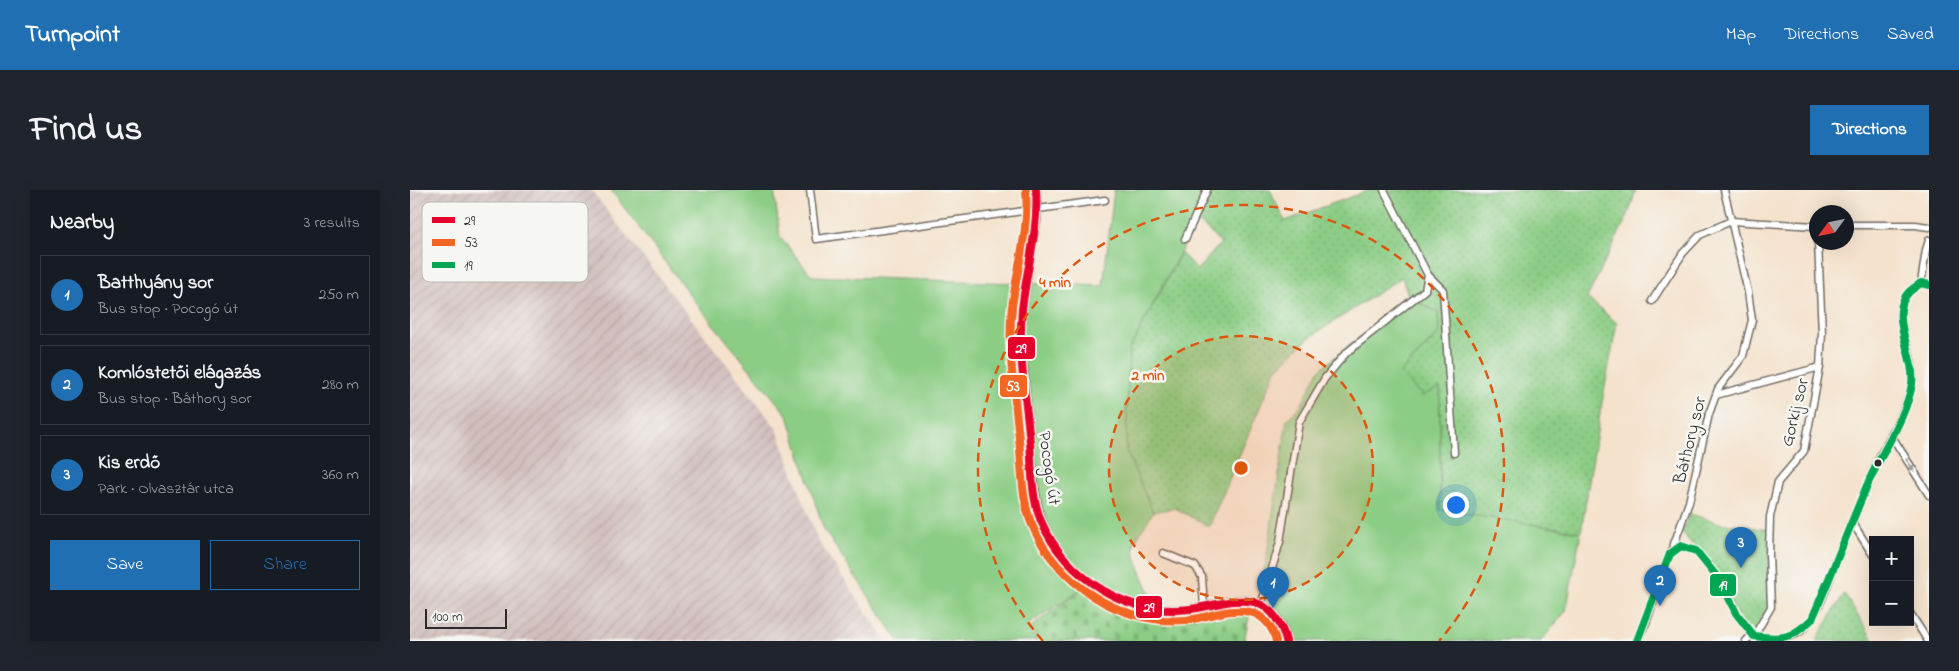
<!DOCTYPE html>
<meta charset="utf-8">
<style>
:root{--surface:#171b24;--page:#20242c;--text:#f1f3f6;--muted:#9ea1a6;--line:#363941;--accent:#1f6fb2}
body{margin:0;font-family:"Indie Flower",sans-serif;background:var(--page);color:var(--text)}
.controls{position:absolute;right:15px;bottom:15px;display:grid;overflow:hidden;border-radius:0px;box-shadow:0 5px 20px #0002}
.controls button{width:45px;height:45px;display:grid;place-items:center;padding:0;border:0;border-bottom:1px solid var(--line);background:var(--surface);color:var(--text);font:25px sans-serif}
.compass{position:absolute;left:1399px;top:15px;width:45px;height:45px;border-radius:50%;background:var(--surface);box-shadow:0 5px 20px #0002;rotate:237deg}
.scale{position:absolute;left:15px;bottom:12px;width:82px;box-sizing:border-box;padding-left:5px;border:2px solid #2b2b2b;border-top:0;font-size:14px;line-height:18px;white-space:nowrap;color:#2b2b2b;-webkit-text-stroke:4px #f6f6f2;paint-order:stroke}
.you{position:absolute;left:1045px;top:314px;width:18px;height:18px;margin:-12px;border:4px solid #fff;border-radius:50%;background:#1a73e8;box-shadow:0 0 0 8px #1a73e833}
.badge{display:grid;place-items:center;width:32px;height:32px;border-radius:50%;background:var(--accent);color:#fff;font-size:16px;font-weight:700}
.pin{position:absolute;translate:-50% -41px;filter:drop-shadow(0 1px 2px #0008)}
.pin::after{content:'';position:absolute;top:26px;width:18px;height:15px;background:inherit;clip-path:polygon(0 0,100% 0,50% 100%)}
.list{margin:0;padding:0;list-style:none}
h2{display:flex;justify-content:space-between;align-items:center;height:65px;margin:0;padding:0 20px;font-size:21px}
h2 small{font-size:16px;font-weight:400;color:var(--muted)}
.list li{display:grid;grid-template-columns:32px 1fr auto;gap:15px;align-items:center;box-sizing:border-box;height:80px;margin:0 10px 10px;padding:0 10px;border:1px solid var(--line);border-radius:0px}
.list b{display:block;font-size:19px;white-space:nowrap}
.list p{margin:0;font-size:16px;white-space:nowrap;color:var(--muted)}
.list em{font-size:16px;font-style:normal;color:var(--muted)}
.actions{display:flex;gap:10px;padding:15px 20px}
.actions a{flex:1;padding:11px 0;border:1px solid var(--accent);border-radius:0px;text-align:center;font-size:18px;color:var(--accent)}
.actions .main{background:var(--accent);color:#fff}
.map{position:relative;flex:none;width:1519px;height:451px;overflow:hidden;border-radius:0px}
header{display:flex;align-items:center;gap:30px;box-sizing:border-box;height:70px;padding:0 25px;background:var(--accent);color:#fff}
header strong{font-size:24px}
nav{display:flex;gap:28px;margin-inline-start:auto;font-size:18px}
.intro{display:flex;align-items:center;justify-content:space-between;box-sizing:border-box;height:120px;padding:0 30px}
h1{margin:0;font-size:35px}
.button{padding:12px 22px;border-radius:0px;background:var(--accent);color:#fff;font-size:18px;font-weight:700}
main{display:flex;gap:30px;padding:0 30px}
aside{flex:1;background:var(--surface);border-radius:0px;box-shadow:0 5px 20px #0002}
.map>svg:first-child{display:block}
.industrial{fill:url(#industrial-furrows)}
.grass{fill:#8ccd85;stroke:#5c7c58}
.cemetery{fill:url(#cemetery-stones);stroke:#5c7c58}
.park{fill:url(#park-dots);stroke:#5c7c58}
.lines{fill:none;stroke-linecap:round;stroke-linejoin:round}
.street-casing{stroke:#716b63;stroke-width:9}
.secondary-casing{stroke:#716b63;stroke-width:11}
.street{stroke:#fff;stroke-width:6}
.secondary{stroke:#f8e8c3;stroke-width:9}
.bus-1-casing{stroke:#f6f6f2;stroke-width:11}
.bus-2-casing{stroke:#f6f6f2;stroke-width:11}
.bus-3-casing{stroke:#f6f6f2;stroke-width:11}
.bus-1{stroke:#e4002b;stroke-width:8}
.bus-2{stroke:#f26522;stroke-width:8}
.bus-3{stroke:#00a651;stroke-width:8}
.oneway{fill:#a0a0a0}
.ring{fill:none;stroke:#df570e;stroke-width:2.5;stroke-dasharray:9 6}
.bus-dot{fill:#2b2b2b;stroke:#f6f6f2;stroke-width:2}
.labels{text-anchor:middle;stroke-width:5;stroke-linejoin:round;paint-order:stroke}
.street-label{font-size:18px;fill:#2b2b2b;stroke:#f6f6f2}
.key{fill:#f6f6f2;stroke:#b9b9b6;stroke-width:1}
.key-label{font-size:14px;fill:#2b2b2b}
.centre{fill:#df570e;stroke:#f6f6f2;stroke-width:2.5}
.ring-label{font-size:15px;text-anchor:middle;font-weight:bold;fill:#df570e;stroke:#f6f6f2;stroke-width:5;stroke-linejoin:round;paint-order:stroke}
.line-badge{stroke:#f6f6f2;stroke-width:2}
.badge-label{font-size:14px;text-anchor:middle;font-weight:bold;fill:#fff}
</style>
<header>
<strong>Turnpoint</strong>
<nav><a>Map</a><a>Directions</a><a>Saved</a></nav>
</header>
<div class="intro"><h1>Find us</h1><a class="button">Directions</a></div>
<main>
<aside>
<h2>Nearby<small>3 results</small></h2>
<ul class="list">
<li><span class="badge">1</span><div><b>Batthyány sor</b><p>Bus stop · Pocogó út</p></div><em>250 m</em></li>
<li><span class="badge">2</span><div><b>Komlóstetői elágazás</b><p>Bus stop · Báthory sor</p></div><em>280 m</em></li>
<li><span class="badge">3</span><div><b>Kis erdő</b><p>Park · Olvasztár utca</p></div><em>360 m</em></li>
</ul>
<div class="actions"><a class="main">Save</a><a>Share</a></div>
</aside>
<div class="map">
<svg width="1519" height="451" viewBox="0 0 1519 451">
<defs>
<pattern id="industrial-furrows" width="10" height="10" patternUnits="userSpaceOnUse" patternTransform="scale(1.25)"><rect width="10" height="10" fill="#d1bfbd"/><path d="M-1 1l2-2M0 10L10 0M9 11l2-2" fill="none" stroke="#b4a4a3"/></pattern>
<pattern id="cemetery-stones" width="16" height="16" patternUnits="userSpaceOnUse" patternTransform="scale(1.25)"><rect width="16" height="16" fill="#8ccd85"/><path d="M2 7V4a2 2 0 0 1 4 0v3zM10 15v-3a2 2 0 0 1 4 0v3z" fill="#79b073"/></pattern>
<pattern id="park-dots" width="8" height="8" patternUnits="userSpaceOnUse" patternTransform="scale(1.25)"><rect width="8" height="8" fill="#8ccd85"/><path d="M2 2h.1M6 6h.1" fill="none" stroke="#79b073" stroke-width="1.8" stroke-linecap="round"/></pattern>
</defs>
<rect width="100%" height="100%" fill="#f6f6f2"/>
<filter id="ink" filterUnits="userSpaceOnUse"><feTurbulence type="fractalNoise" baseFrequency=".02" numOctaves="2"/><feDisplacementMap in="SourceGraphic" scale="10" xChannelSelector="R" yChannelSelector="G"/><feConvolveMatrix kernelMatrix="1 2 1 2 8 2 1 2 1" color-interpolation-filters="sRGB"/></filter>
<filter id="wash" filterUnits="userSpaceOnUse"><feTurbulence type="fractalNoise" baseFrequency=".0096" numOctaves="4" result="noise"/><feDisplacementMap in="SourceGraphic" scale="20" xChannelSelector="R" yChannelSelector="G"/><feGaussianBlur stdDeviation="1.12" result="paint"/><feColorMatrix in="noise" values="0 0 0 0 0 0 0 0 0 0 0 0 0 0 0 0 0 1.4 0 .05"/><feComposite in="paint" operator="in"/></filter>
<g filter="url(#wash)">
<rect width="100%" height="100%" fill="#f4e2cc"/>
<path class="industrial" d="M0 0H181L367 239 408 351 476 451H0Z"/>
<g class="grass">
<path d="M201 0H364L370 47 402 86 693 96 704 0H803L719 160 716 260 743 322 724 353 725 368 751 429 671 399 616 436 627 451H489L414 340 378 226 286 113Z"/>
<path d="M999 108 1028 122 1029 143 990 183 1030 196V319L1171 342 1156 421 1131 451H881V448L870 422 848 399 856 371 877 230 892 214 909 180Z"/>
</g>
<path class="cemetery" d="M671 399 751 429 769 430 817 420 841 418 834 451H629L620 438Z"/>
<g class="park">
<path d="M803 0H860L875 31 960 0H1226L1218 25 1177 108 1207 133 1190 223 1171 342 1030 320V197L1012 206 990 183 1029 143 1028 122 999 108 992 87 899 148 866 179 799 337 765 318 743 322 716 260 719 160 771 63 787 80 811 53 787 30Z"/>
<path d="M1280 324 1309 333 1360 340 1361 417 1343 444 1326 423 1312 393 1288 359 1280 352 1273 343V339Z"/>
<path d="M1434 404 1464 451H1406Z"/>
</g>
</g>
<g filter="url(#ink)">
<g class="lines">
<g class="street-casing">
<g id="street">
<path d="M400 0 406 49 695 10"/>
<path d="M1436 35H1505L1519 37"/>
<path d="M775 49 797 0"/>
<path d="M1018 85 1033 100 1044 263"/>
<path d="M1511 93 1516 60 1519 50"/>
<path d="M1242 111 1273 63 1290 45 1321 31 1406 36"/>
<path d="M1306 205 1410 177"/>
<path d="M1481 245 1519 305"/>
<path d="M1442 332 1463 365"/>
<path d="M753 363 785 376 792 387 794 417"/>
<path d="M1260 364 1271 356 1286 361 1312 393 1326 423 1344 446C1360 448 1378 451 1391 441 1410 425 1419 390 1428 367 1441 335 1453 303 1467 272 1479 247 1497 220 1502 192 1509 158 1466 116 1511 93L1519 95"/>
<path d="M851 415 870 352 889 232 915 188 936 163 1015 100 1018 85 974 0"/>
<path d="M1500 423 1518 451"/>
<path d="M1344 446 1361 417 1359 364 1360 327 1368 292 1394 261 1410 177 1412 143 1408 52"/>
<path d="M1227 451 1236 433 1279 312 1299 224 1308 199 1333 166 1342 130 1338 102 1314 0"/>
<path d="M1336 451 1343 444"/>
</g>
</g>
<g class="secondary-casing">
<path id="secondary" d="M626 0 627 15 626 32 612 118 610 146 624 297C626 308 627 319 631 330 654 386 712 424 773 420 794 419 815 409 836 411 857 412 873 431 876 451"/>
</g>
<use href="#street" class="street"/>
<use href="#secondary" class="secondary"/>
<g class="bus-1-casing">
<path id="bus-1" d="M626 0C629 41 616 80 612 120 608 164 616 209 620 252 622 277 621 307 631 331 656 388 718 427 780 419 801 417 823 407 844 412 862 417 872 434 876 451"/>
</g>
<g class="bus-2-casing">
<path id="bus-2" d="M616 1C619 40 607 78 602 117 597 160 605 205 609 249 612 276 611 309 622 335 648 394 710 435 776 430 797 428 819 417 840 422 854 425 863 438 866 451"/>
</g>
<g class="bus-3-casing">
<path id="bus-3" d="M1227 451 1260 364 1271 356 1286 361 1312 393 1326 423 1344 446C1371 450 1382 449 1402 429 1422 384 1439 337 1459 291 1473 260 1496 228 1502 194 1506 166 1477 124 1499 102 1502 99 1507 96 1511 93L1519 95"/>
</g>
<use href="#bus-1" class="bus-1"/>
<use href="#bus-2" class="bus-2"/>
<use href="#bus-3" class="bus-3"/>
</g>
<defs><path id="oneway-solid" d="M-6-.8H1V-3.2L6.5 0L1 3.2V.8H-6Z" transform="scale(1.25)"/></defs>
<use class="oneway" href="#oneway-solid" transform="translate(1500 275) rotate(58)"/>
</g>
<circle cx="831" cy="278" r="132" fill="#df570e" fill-opacity=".12"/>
<g class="ring">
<circle cx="831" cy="278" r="132"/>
<path d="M633 451A263 263 0 1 1 1029 451"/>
</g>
<circle class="bus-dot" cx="1468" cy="273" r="4.5"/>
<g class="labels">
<g class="street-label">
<text transform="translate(1384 222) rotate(-76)" y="6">Gorkij sor</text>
<text transform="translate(1279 250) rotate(-76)" y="6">Báthory sor</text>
<text transform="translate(640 278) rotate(82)" y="6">Pocogó út</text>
</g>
</g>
<rect x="12" y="12" width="166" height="80" rx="8" class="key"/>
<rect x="22" y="27" width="23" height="6" fill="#e4002b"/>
<rect x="22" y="49" width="23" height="7" fill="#f26522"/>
<rect x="22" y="72" width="23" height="6" fill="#00a651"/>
<g class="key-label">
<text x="54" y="35">29</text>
<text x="54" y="57">53</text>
<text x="54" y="80">19</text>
</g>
<circle cx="831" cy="278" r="8" class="centre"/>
<g class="ring-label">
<text x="645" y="97">4 min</text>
<text x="738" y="190">2 min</text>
</g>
<g class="line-badge">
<rect x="597" y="146" width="29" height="24" rx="5" fill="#e4002b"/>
<rect x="589" y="184" width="29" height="24" rx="5" fill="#f26522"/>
<rect x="1299" y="383" width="28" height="24" rx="5" fill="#00a651"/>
<rect x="725" y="405" width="28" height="24" rx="5" fill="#e4002b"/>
</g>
<g class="badge-label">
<text x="611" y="163">29</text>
<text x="603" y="201">53</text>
<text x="1313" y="400">19</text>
<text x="739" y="422">29</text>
</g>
</svg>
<div class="controls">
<button>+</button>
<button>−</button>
</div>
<svg class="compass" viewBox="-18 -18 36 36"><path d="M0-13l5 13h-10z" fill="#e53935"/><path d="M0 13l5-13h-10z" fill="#9ea1a6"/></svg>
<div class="scale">100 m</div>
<div class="you"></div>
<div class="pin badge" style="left:863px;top:418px">1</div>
<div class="pin badge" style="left:1250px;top:416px">2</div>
<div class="pin badge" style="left:1331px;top:378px">3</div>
</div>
</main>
